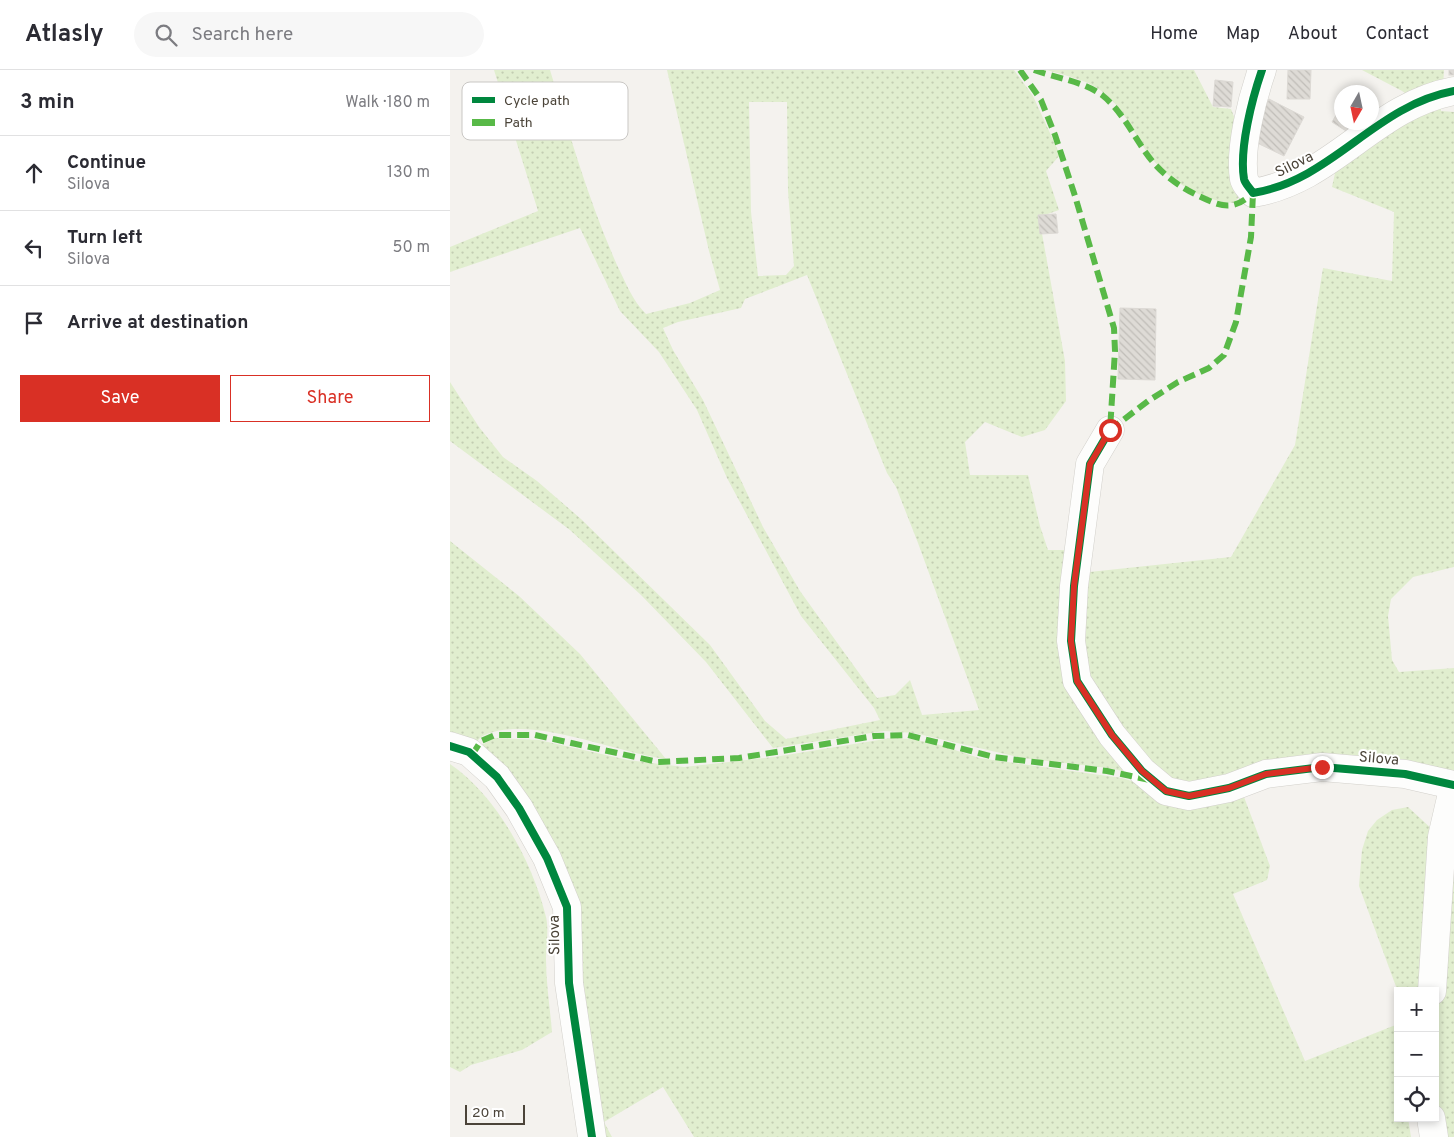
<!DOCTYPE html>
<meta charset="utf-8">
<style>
:root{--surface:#fff;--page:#f7f7f7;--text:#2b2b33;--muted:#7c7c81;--line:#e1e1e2;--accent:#d93025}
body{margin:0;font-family:Overpass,sans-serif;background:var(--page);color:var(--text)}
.controls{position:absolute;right:15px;bottom:15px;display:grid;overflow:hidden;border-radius:0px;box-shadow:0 2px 8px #0003}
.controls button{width:45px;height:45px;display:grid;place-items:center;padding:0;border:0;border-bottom:1px solid var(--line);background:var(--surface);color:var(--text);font:25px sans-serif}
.compass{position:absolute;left:884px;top:15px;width:45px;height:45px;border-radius:50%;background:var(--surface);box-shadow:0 2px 8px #0003;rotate:189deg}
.scale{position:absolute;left:15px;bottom:12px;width:60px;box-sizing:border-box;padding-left:5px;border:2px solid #4b4439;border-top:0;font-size:14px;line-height:18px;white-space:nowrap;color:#4b4439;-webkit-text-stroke:4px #fff;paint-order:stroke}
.stop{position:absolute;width:15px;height:15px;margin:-11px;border:4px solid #d93025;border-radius:50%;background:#fff}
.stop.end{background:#d93025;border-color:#fff;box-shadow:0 1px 5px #0008}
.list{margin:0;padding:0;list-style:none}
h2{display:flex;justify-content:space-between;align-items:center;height:65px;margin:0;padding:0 20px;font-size:21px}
h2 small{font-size:16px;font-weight:400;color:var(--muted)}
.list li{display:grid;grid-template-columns:32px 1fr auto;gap:15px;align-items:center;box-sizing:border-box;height:75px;padding:0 20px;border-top:1px solid var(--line)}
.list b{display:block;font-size:19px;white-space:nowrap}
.list p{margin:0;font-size:16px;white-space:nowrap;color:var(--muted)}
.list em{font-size:16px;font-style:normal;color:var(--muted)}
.actions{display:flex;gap:10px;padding:15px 20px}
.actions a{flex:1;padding:11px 0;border:1px solid var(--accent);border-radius:0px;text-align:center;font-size:18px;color:var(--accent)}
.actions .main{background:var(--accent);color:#fff}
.icon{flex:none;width:28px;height:28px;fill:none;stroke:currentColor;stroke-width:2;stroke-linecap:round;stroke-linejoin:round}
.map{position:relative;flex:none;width:1004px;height:1067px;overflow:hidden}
header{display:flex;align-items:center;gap:30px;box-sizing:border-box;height:70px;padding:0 25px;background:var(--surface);border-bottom:1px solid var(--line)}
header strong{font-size:24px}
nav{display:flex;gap:28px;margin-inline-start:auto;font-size:18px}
.search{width:350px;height:45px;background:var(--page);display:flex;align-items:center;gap:12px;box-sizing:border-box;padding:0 18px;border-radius:28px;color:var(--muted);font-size:19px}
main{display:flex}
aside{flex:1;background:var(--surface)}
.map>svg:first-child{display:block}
.green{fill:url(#green-dots);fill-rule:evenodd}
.building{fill:url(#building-back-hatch);stroke:#dcd9d4}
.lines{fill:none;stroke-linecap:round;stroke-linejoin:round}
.minor-casing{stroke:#d2d0cb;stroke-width:29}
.minor{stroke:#fdfdfc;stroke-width:28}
.quiet{stroke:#58b947;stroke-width:6;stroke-dasharray:12 6;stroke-linecap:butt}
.cycleway-casing{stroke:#fff;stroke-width:11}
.cycleway{stroke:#00873e;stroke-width:8}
.route{stroke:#d93025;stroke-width:6}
.labels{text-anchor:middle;stroke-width:4;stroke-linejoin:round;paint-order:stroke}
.street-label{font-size:15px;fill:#4b4439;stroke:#fff}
.key{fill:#fff;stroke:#c9c7c4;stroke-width:1}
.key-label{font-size:14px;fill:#4b4439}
</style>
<header>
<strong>Atlasly</strong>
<div class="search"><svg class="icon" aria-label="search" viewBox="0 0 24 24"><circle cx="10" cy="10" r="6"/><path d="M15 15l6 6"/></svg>Search here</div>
<nav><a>Home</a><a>Map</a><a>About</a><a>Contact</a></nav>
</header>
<main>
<aside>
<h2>3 min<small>Walk · 180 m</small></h2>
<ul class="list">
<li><svg class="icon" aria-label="ahead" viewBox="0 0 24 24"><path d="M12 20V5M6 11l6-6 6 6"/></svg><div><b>Continue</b><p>Silova</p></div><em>130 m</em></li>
<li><svg class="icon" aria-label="left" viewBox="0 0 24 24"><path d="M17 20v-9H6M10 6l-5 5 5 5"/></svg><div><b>Turn left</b><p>Silova</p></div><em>50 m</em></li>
<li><svg class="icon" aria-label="arrive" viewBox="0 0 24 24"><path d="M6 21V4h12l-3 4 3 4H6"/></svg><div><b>Arrive at destination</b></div></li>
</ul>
<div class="actions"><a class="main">Save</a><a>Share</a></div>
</aside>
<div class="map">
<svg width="1004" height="1067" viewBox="0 0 1004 1067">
<defs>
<pattern id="green-dots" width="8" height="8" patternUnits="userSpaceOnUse" patternTransform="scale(1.25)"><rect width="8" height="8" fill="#e1eecf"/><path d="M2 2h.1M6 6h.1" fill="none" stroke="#c3cdb2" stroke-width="1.8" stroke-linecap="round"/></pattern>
<pattern id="building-back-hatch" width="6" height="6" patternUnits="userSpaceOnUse" patternTransform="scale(1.25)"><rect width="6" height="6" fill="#dedbd6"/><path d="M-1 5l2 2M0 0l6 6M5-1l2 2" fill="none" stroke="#c0bdb8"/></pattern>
</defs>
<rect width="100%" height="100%" fill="#f4f2ee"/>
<g class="green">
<path d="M44 0H100C120 66 139 132 167 195 176 213 182 230 196 244L240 233 270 220 259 181 217 0H564L583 26 610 85 596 101 609 140 589 147 615 291 616 331 595 360 572 367 535 352 515 372 520 405H578L590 456 598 480H623L617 576 687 704 658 698 572 688 464 663 434 661 323 678 256 592 191 525 120 460 0 371V312L29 357 53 387 87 411 131 449 260 575 315 651 336 669 430 650 424 638 351 546 277 408 247 340 209 282 170 241 130 158 0 202V177L88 141ZM299 32H337L338 121 344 196 336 205 308 206 301 142ZM357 205 437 403 446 417 468 473 529 640 472 645 460 610 445 625 427 628 350 521 313 457 253 330 223 280 213 258 228 252 291 238 295 229Z"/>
<path d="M597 0H744L763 37 781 39 790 62 792 123 784 133C753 132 718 110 699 85 685 65 674 39 654 23 639 10 616 6 597 0Z"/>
<path d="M912 0H994L993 18 956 31 954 22Z"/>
<path d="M991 30V41L1004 42V497L963 507 941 529 938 546 942 590 949 602 1004 598V709L948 697 764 719 707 707 630 600V503L781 487 845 375 873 198 942 211 944 142 882 117 887 94Z"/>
<path d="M0 471 69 526 130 584 216 689C166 683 85 646 37 664 30 666 27 672 23 676L0 669Z"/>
<path d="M44 668 89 670 178 690 234 697 324 687 441 668 461 669 487 674 529 688 672 708 707 719H791L820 796 817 810 783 824 855 991 948 954V1048H958L961 1067H244L213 1017 154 1052 162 1067H147L124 839 30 676Z"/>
<path d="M0 694C47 726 83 793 96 847 99 860 96 876 96 889 96 913 100 938 102 962L72 980 21 995 10 1002 0 997Z"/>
<path d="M958 737 984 761 968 921 948 922 909 816 912 780 918 761 927 750 942 740Z"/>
<path d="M1004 745V1067H992L985 1017 986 955Z"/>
</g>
<g class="building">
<path d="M838 0H861L860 29H837Z"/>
<rect x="999" y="0" width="5" height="5"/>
<path d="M765 10 783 12 781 37 763 36Z"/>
<path d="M819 29 854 47 834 86 799 69Z"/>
<path d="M892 35V52H913L904 66 882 52Z"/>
<path d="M606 144 608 163 590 164 588 145Z"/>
<path d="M670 238 706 239 705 310 668 309Z"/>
</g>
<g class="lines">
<g class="minor-casing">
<g id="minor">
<path d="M812 0C802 29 789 79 794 109 795 114 800 118 803 123 883 110 924 36 1004 21"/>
<path d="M660 360 640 394 624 516 621 571 627 611 662 665 692 701 716 721 739 726 779 718 816 704 872 697 955 704 1003 715"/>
<path d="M0 676 19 682 47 707 69 738 97 788 117 837 119 913 142 1067"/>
<path d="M982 921 992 767 1004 715"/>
<path d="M981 1048 984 1067"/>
</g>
</g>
<use href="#minor" class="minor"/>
<g class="quiet">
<path d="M570 0 591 30 605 65 625 126 664 258 665 281 660 360 698 331 728 312 759 298 774 285 786 252 801 167 803 123"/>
<path d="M584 0C606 8 632 11 652 25 671 40 682 63 696 83 710 103 729 117 751 127 774 138 784 140 803 123"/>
<path d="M22 685 31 671 45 665H85L208 692 289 688 424 666 458 665 544 687 657 701 700 710"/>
</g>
<g class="cycleway-casing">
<g id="cycleway">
<path d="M812 0C802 29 789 79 794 109 795 114 800 118 803 123 883 110 924 36 1004 21"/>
<path d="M660 360 640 394 624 516 621 571 627 611 662 665 692 701 716 721 739 726 779 718 816 704 872 697 955 704 1004 715"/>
<path d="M0 676 19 682 47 707 69 738 97 788 117 837 119 913 142 1067"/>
</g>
</g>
<use href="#cycleway" class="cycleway"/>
</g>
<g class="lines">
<path class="route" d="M660 360 640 394 624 516 621 571 627 611 662 665 692 701 716 721 739 726 779 718 816 704 872 697"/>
</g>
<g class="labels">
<g class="street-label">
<text transform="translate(844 94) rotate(-27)" y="5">Silova</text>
<text transform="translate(929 688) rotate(5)" y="5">Silova</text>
<text transform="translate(104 865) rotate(-91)" y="5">Silova</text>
</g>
</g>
<rect x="12" y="12" width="166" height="58" rx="8" class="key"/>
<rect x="22" y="27" width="23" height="6" fill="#00873e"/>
<rect x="22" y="49" width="23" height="7" fill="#58b947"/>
<g class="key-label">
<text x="54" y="35">Cycle path</text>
<text x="54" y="57">Path</text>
</g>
</svg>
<div class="controls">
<button>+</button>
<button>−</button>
<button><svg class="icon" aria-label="locate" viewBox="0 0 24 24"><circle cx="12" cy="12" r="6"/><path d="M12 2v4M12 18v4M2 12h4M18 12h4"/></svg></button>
</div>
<svg class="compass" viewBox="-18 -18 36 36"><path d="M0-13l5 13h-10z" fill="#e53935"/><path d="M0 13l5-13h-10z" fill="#7c7c81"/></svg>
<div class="scale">20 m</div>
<div class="stop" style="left:660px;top:360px"></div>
<div class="stop end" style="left:872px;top:697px"></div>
</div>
</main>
